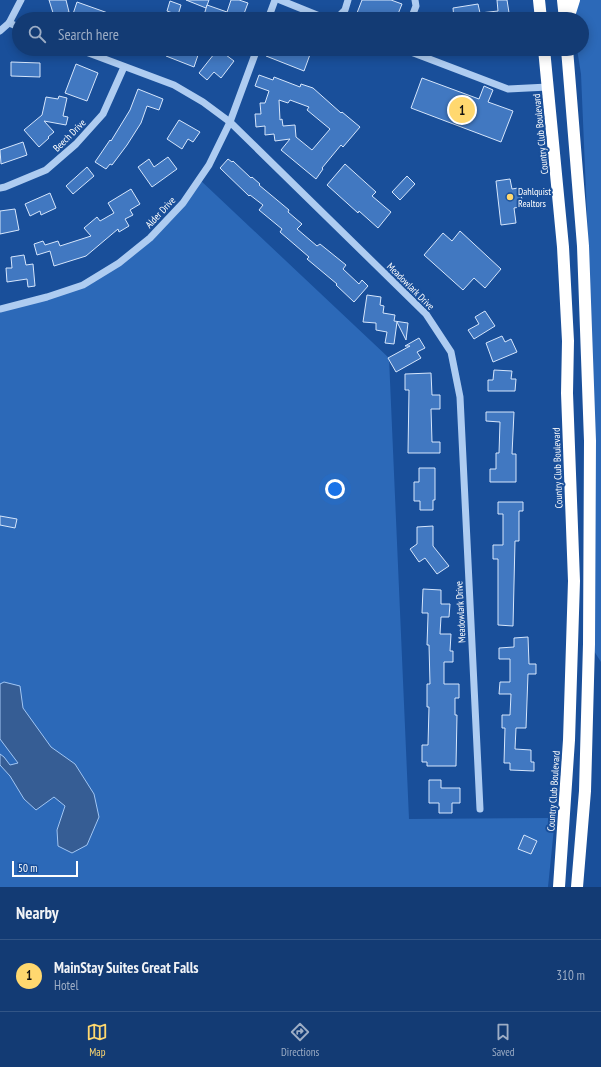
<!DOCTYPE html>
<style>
:root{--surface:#133b74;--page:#1c4279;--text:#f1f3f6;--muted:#9dadc5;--line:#325586;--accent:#ffd86f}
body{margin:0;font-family:"PT Sans Narrow",sans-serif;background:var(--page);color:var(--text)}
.scale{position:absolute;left:12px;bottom:10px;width:66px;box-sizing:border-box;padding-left:4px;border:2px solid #fff;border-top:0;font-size:11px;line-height:14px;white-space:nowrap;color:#fff;-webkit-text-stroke:3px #194f9a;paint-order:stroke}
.you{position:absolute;left:335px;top:489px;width:14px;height:14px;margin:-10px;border:3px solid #fff;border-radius:50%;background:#1a73e8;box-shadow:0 0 0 6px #1a73e833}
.badge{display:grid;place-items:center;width:26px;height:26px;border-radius:50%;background:var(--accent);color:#111;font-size:13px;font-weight:700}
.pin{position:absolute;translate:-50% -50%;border:2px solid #fff;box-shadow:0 1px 4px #0006}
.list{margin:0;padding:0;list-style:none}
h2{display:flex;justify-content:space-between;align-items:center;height:52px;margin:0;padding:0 16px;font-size:17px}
h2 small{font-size:13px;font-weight:400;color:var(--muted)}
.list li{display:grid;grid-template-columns:26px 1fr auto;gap:12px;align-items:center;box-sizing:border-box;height:72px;padding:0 16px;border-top:1px solid var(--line)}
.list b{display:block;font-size:15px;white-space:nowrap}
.list p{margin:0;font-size:13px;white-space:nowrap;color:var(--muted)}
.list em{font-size:13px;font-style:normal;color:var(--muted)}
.icon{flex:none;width:22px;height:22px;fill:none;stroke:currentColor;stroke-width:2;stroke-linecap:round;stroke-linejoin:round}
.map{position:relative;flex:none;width:601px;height:887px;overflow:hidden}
.search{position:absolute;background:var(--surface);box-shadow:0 2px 10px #0003;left:12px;right:12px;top:12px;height:44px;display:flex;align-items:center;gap:10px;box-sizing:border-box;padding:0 14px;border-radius:22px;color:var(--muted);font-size:15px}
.sheet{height:124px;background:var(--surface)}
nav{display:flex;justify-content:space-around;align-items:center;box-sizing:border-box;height:56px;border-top:1px solid var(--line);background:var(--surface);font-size:11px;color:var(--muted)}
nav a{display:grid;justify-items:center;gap:2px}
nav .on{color:var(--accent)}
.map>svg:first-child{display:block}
.green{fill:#2c69b8}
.water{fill:#365d94;stroke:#a1c6f4}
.building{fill:#4178c1;stroke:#d6e6fc;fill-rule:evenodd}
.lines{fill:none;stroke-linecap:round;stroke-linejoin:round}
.minor{stroke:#aeccf1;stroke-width:7}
.highway{stroke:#fff;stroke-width:12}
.poi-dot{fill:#ffd86f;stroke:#194f9a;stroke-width:1.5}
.labels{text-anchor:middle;stroke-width:4;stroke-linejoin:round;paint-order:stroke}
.street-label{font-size:10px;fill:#fff;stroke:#194f9a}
.poi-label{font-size:10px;fill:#fff;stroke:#194f9a;text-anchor:start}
</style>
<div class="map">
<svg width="601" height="887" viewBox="0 0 601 887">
<rect width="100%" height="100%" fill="#194f9a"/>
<g class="green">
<path d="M578 0H601V662L594 651 588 239 581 74 577 49H582V19H571Z"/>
<path d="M199 179 389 358 409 819 555 818 548 887H0V309L83 285 150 238Z"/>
</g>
<path class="water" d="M4 682 20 686 23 708 51 747 75 764 94 794 99 817 87 845 72 853 58 846 57 830 65 806 54 797 36 810 24 799 10 776 0 765V754L4 757 10 765 18 763 0 739V684Z"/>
<g class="building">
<path d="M49 0H66L69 12 54 16Z"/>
<path d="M186 0H209L206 8Z"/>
<path d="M231 0H239L248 3 242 19H215L204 15 207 5 227 12Z"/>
<path d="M362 0H391L402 4 396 19H373L357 13Z"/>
<path d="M497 0H507L510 19H454L453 8 478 4 480 13 498 11Z"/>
<path d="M170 1 181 5 178 15 167 11Z"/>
<path d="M77 2 122 18 121 19H79L72 17Z"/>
<path d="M169 49H200L194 67 166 56Z"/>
<path d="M218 49 234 61 221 78 214 72 207 80 199 73Z"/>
<path d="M268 49H312L304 71 266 56Z"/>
<path d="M11 62 40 63V77L11 76Z"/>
<path d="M76 64 98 73 87 101 65 93Z"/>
<path d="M259 75 273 80 274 77 300 87 301 84 313 88 341 113 342 112 360 127 343 147 341 145 322 168 323 169 316 179 281 150 290 139 275 141 274 134 265 135V126L256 127 255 114H261L260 103H265L269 91 255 86ZM279 100 288 103 290 100 309 107 307 110 330 129 312 150 296 137 295 125 283 126 282 119 280 120Z"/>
<path d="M422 78 479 99 484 86 493 90 488 102 513 111 501 142 411 108Z"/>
<path d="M138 89 163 99 159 110 147 106 141 123 127 145 112 165 110 164 106 169 95 162 110 140 111 141 130 110Z"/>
<path d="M59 96 67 98 63 116 68 117 66 125 44 121 54 132 48 137 49 138 39 147 24 130 42 115 46 97 58 99Z"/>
<path d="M179 120 200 132 193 142 188 139 182 149 167 139Z"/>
<path d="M23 142 27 155 1 164 0 150Z"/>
<path d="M168 157 177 169 152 187 138 167 149 159 154 167Z"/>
<path d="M228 159 232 162 233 161 251 178 252 177 260 184 259 185 289 210 288 212 302 224 297 229 317 246 320 244 346 265 343 269 359 284 362 280 368 286 354 302 336 285 337 284 307 259 309 257 280 232 282 229 259 210 263 205 250 195 249 196 220 168Z"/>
<path d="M345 164 376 192 372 196 391 212 378 228 359 211 358 213 327 185Z"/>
<path d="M87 167 94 176 73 194 66 186Z"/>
<path d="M407 176 415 184 400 200 392 192Z"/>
<path d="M510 179 512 189 518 188 521 194 522 200 520 207 514 208 516 223 501 225 496 181Z"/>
<path d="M131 189 140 204 130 210 133 215 125 219 129 226 119 232 118 229 86 256 54 266 50 251 37 255 34 244 43 241 45 245 58 241 60 246 91 236 84 228 97 217 100 221 114 213 108 203Z"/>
<path d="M50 193 56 208 41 215 40 211 30 216 25 204Z"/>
<path d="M15 209 19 230 0 234V211Z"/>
<path d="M460 231 501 269 485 288 474 278 463 290 424 255 443 233 452 241Z"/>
<path d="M24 255 26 265 33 264 35 286 28 287 27 279 7 282 6 268H12L11 257Z"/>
<path d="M367 295 381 297 380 305 384 306 383 313 395 315 394 321 408 323 406 340 397 322 394 344 385 343 387 332 376 330V323L363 322Z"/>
<path d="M485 311 495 326 474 339 468 330 479 324 475 317Z"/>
<path d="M502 336 505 342 511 339 517 352 493 362 486 343Z"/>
<path d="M419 338 425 348 417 352 421 358 396 372 388 358 410 346H405Z"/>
<path d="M494 370 512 371 511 379H516L515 391H488V380H493Z"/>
<path d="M431 373 432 395H440V409H431L432 442H440V453H408L409 390H405V374Z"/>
<path d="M486 412H514L512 454H516V482H490V469H496V453H499L500 422 486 421Z"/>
<path d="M419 468H435V500H433V510H420V501H414V482H419Z"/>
<path d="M498 502H523V511H519V541H515L513 626 498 625V559H493V545H503V514H498Z"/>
<path d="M0 516 17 519 15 528 0 525Z"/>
<path d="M433 526V546L449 566 437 574 425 558 419 562 410 549 417 544V527Z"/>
<path d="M423 589 441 590V604H450L449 617H441L440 634H451L450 651H453V662H444V684H459V698H455V715H457L456 766H427V762H422V745H428L429 707H427V684H430L429 645H427L428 616V613H422Z"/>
<path d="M528 637 529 664H536V674H528L526 728H516L515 749 531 750V762H534V771L510 770V763H504L505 728H502V715H510L511 694H499L500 682H510V659H499V648L514 647V638Z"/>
<path d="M429 780H441V788H460V803H452V813H439V803H429Z"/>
<path d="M524 835 537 841 531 854 518 849Z"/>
</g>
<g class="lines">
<g class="minor">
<path d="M280 0 327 19"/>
<path d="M268 19 275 0"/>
<path d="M332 19 334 16 337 17 341 14 345 10 348 0"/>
<path d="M411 19 416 6 415 0"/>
<path d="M9 23 19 27"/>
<path d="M0 31 9 23 21 0"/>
<path d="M78 49 174 85 203 102 230 122 426 314 451 352 460 397 480 809"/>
<path d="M403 49 508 89 548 87"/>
<path d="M0 188 5 187 46 170 76 144 103 114 124 67"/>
<path d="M0 309 47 297 83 285 119 263 150 238 183 203 209 165 230 122 257 49"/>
</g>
<g class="highway">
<path d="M539 0 541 19"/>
<path d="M563 0 565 19"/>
<path d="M568 19 574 0"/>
<path d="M544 49 563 247 568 341 567 393 574 581 569 740 559 887"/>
<path d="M567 49 583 246 590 441 589 644 585 791 577 887"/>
</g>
</g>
<circle class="poi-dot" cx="510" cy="197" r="4"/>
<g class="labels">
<g class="street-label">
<text transform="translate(540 134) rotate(-96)" y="4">Country Club Boulevard</text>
<text transform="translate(69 135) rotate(-45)" y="4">Beech Drive</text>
<text transform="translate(160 212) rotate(-47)" y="4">Alder Drive</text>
<text transform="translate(411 286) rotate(45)" y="4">Meadowlark Drive</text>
<text transform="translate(557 468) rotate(-92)" y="4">Country Club Boulevard</text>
<text transform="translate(460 612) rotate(-93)" y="4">Meadowlark Drive</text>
<text transform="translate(553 791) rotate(-86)" y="4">Country Club Boulevard</text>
</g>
<g class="poi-label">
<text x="518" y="195">Dahlquist<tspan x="518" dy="12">Realtors</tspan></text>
</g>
</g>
</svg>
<div class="scale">50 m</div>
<div class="you"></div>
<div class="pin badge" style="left:462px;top:110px">1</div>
<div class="search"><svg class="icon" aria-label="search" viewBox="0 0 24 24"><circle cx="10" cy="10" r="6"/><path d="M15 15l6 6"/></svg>Search here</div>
</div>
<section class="sheet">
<h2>Nearby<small></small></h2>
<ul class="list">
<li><span class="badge">1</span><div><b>MainStay Suites Great Falls</b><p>Hotel</p></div><em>310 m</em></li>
</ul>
</section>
<nav>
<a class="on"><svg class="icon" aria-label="map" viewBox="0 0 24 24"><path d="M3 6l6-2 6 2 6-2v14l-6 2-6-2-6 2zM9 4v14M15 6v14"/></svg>Map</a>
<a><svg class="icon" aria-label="directions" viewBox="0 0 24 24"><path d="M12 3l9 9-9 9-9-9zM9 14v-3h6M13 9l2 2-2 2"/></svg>Directions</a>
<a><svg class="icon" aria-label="saved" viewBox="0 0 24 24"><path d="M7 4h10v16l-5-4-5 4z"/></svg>Saved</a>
</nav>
